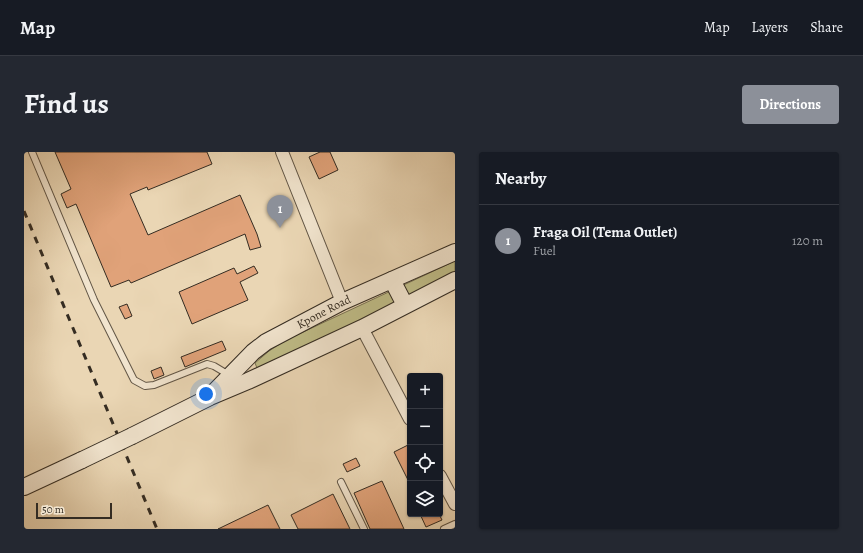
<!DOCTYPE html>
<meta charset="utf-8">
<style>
:root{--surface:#171b24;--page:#242831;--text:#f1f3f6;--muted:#9ea1a6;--line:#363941;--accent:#8c9099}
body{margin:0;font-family:Alegreya,serif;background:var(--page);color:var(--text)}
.controls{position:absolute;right:12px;bottom:12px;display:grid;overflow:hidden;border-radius:4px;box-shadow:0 1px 3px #0004}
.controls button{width:36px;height:36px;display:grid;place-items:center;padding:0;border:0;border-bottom:1px solid var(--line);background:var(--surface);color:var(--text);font:20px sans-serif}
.scale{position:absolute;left:12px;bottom:10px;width:76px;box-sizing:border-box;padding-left:4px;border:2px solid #342c22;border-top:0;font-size:11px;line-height:14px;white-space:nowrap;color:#342c22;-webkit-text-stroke:3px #f1e4ce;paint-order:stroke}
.you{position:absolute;left:182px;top:242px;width:14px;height:14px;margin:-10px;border:3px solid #fff;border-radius:50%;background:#1a73e8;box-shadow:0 0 0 6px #1a73e833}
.badge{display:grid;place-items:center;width:26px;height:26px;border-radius:50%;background:var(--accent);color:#fff;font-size:13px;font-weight:700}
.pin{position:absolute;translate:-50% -33px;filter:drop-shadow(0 1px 2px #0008)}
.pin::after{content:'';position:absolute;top:21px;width:14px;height:12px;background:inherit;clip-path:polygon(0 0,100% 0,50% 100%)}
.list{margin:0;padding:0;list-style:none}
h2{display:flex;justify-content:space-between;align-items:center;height:52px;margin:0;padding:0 16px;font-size:17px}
h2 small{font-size:13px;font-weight:400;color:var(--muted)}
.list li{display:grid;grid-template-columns:26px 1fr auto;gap:12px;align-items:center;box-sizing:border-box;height:72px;padding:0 16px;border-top:1px solid var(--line)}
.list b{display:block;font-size:15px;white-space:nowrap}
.list p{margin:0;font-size:13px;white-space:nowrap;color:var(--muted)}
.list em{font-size:13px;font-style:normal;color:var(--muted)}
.icon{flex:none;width:22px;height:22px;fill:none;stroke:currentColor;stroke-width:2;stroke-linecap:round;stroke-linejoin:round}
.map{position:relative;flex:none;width:431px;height:377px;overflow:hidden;border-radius:4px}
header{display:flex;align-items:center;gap:24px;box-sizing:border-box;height:56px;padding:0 20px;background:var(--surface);border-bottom:1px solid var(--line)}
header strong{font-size:19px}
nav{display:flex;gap:22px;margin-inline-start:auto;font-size:14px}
.intro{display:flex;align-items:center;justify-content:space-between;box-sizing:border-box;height:96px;padding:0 24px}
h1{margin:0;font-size:28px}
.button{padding:10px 18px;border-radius:4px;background:var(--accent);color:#fff;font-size:14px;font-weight:700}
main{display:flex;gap:24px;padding:0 24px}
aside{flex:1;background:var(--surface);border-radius:4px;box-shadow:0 1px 3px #0004}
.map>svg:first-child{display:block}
.green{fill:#bfbc87;stroke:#7a7454}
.building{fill:#e0a279;stroke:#342c22}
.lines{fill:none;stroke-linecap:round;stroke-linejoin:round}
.service-casing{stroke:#625646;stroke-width:8}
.minor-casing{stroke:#625646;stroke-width:14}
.secondary-casing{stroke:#342c22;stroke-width:18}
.service{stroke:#f1e4ce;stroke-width:6}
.minor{stroke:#f1e4ce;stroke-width:12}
.secondary{stroke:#f1e4ce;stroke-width:16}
.rail{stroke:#342c22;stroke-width:3;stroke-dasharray:7 7;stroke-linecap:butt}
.secondary-bridge-casing{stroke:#342c22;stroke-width:18;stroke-linecap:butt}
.secondary-bridge{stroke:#f1e4ce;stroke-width:16}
.labels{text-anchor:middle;stroke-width:4;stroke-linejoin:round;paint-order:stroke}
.street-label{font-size:12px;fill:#342c22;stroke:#f1e4ce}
</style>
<header>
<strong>Map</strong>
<nav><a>Map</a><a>Layers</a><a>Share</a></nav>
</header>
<div class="intro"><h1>Find us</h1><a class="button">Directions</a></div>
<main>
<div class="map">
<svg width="431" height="377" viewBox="0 0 431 377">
<rect width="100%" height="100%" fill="#ead6b4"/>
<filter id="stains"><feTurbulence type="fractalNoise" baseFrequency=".005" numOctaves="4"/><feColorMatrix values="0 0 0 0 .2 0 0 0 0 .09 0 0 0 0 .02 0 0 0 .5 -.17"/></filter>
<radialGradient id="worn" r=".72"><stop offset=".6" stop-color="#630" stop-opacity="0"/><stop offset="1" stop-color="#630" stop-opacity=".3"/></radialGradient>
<path class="green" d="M431 109V126L233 216 231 211 245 199 262 188Z"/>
<g class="building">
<path d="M31 0H183L188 12 124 38 123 35 106 42 124 83 216 43 233 82 237 95 226 98 221 82 107 131 105 128 87 135 52 52 43 56 37 42 47 37Z"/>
<path d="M296 0H306L314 18 295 27 285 5Z"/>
<path d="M230 114 234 121 216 130 224 148 168 172 155 140 210 116 213 122Z"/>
<path d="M103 152 108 164 101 167 95 155Z"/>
<path d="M198 189 202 198 161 215 157 205Z"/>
<path d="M137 215 140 223 130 227 127 219Z"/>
<path d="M386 292V332L370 300Z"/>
<path d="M332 306 336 314 323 320 319 312Z"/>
<path d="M358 329 380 377H346L330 341Z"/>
<path d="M309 342 326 377H274L267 363Z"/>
<path d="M244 353 256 377H194Z"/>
<path d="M396 362H415L418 368 402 375Z"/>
</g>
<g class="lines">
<g class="service-casing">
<g id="service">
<path d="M8 0 70 148 110 228 121 234 130 233 183 212 190 214 205 223"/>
<path d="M317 330 340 377"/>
<path d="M420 377 431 372"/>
</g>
</g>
<g class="minor-casing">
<g id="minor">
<path d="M258 0 318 150"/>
<path d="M338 176 386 267"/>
<path d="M416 324 431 352"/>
</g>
</g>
<g class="secondary-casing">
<g id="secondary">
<path d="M368 128 381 153"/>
<path id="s1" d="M191 239 229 200 242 190 318 150 431 100"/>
<path d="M108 284 186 245 224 229 338 176 431 128"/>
<path d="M0 335 58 308"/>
</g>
</g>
<use href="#service" class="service"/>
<use href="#minor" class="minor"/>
<use href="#secondary" class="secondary"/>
<path class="rail" d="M0 59 133 377"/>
<g class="secondary-bridge-casing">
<path id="secondary-bridge" d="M58 308 108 284"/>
</g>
<use href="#secondary-bridge" class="secondary-bridge"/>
</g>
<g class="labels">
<g class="street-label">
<text dy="4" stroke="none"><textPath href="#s1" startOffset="136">Kpone Road</textPath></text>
</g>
</g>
<rect width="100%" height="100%" filter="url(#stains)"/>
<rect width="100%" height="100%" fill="url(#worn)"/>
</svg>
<div class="controls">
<button>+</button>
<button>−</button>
<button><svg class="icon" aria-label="locate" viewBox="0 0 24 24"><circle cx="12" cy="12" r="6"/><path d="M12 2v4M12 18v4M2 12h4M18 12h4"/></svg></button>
<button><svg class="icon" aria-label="layers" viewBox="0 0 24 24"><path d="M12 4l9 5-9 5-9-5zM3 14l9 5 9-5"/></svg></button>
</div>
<div class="scale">50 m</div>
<div class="you"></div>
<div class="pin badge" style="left:256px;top:76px">1</div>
</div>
<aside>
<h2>Nearby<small></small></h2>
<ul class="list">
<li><span class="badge">1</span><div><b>Fraga Oil (Tema Outlet)</b><p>Fuel</p></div><em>120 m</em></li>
</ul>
</aside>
</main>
